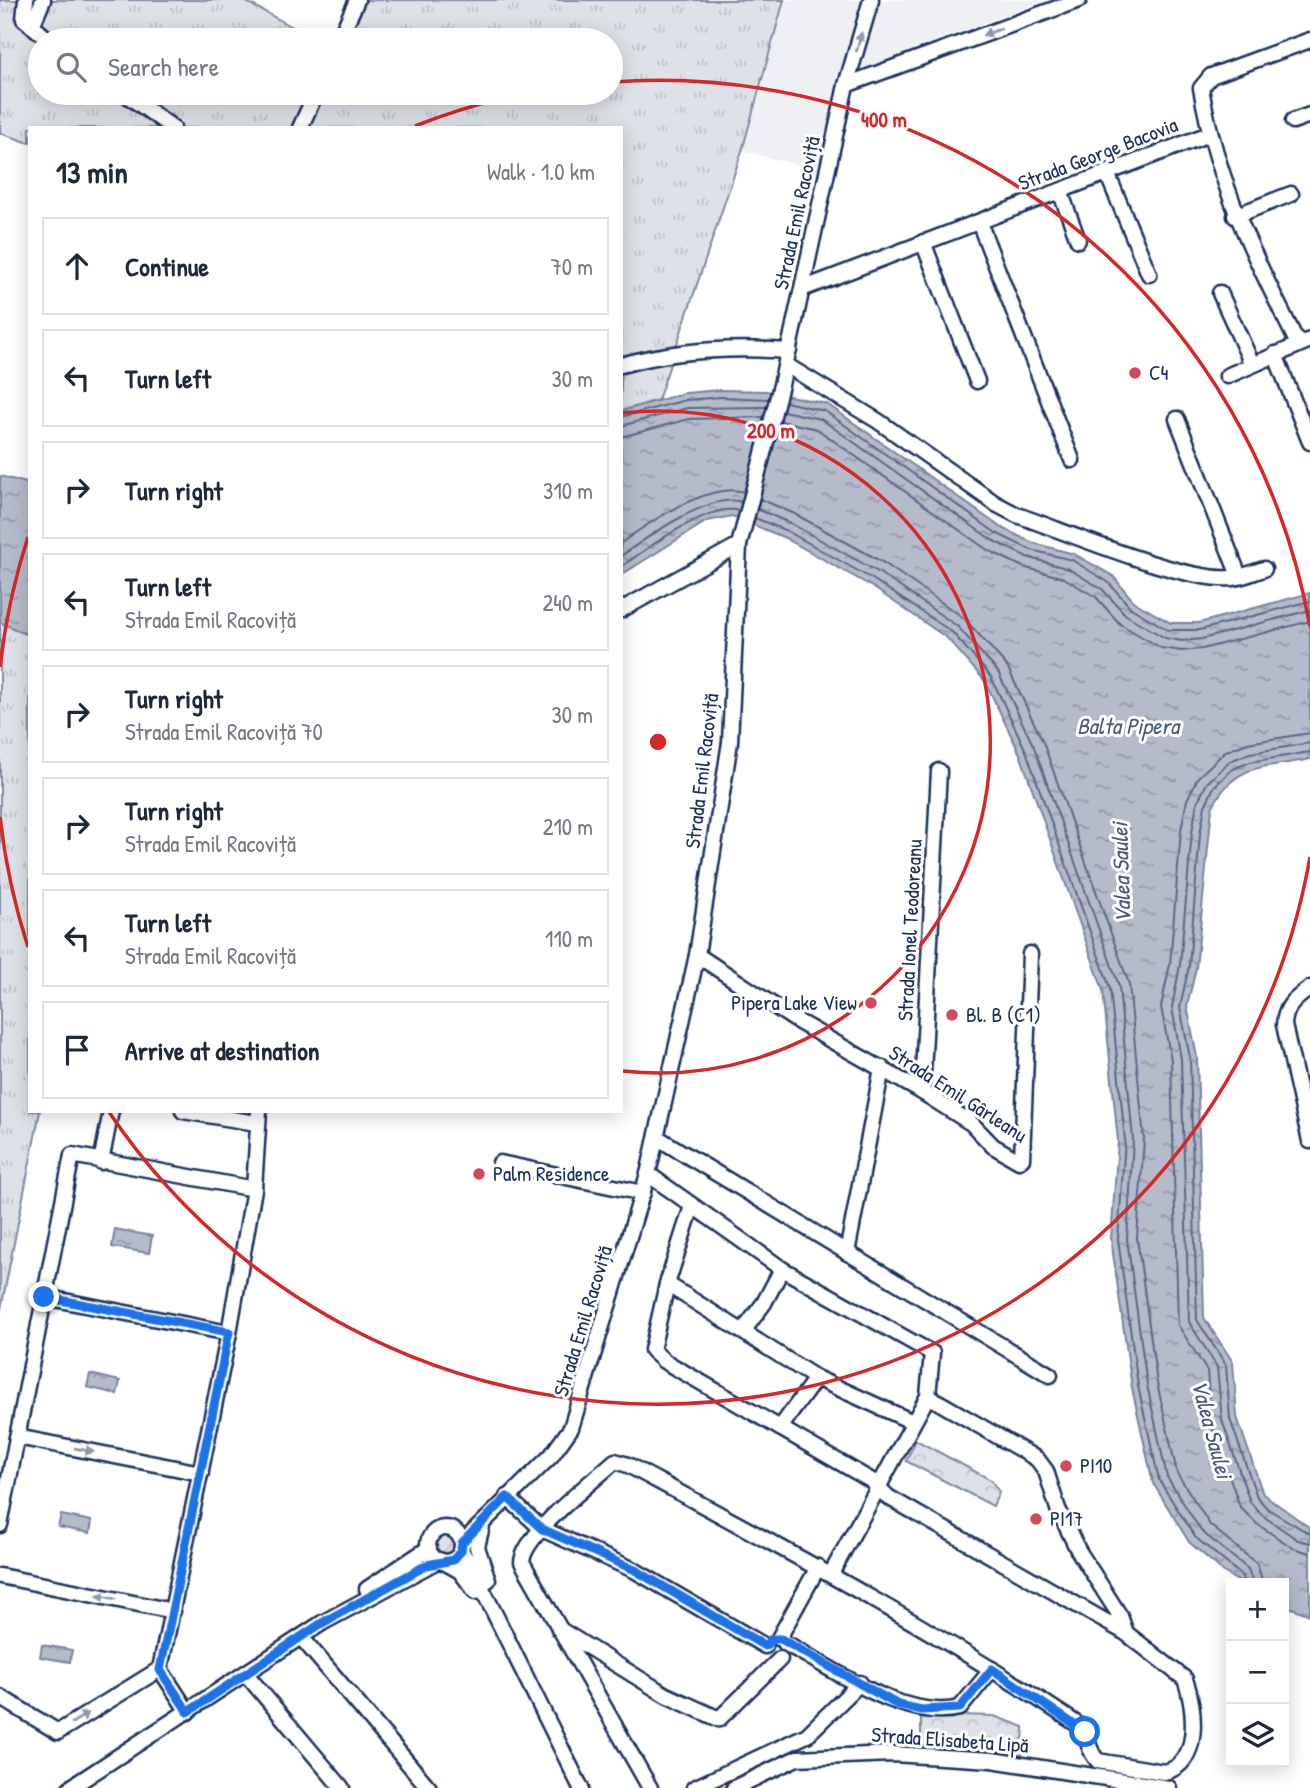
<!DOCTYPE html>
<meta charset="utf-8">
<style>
:root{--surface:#fff;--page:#f2f2f3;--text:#1f2937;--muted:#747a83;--line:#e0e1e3}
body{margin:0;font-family:"Patrick Hand",sans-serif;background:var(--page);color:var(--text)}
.controls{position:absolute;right:21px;bottom:21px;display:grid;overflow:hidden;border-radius:0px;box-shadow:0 4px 18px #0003}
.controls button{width:63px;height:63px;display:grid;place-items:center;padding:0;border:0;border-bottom:2px solid var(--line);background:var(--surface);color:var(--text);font:35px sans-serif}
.stop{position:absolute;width:21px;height:21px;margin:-16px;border:5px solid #1a73e8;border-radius:50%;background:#fff}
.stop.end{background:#1a73e8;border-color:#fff;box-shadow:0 2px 7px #0008}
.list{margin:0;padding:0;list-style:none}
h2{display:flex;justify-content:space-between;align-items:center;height:91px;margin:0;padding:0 28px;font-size:30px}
h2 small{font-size:23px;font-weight:400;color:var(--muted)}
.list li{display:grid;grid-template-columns:46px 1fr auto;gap:21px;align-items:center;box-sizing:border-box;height:98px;margin:0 14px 14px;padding:0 14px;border:2px solid var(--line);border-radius:0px}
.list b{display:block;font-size:26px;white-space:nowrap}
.list p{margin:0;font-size:23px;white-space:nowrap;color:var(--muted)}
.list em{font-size:23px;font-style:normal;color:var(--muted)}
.icon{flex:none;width:38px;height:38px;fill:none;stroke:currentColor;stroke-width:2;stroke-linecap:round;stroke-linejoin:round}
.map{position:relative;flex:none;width:1310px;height:1788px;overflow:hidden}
.search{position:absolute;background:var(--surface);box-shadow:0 4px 18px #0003;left:28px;top:28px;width:595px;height:77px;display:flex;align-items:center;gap:18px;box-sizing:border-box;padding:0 24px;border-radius:38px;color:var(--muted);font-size:26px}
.panel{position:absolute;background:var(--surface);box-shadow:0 4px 18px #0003;left:28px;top:126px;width:595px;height:987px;border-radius:0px}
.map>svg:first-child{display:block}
.built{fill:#eff0f4}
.grass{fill:url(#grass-tufts);stroke:#7c88a2;stroke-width:2}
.park{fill:url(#park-crowns);stroke:#7c88a2;stroke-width:2}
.garden{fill:url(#garden-furrows);stroke:#7c88a2;stroke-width:2}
.water{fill:url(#water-ripples);stroke:#77839f;stroke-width:2}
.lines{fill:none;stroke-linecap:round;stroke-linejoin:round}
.shore{stroke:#596789;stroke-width:2}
.minor-casing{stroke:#1b2f5e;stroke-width:19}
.minor{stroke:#fff;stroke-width:14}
.oneway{fill:#8d97ae}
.route{stroke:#1a73e8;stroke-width:9}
.ring{fill:none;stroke:#d62828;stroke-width:3.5}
.poi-dot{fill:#d1495b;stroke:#fff;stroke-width:2.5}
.labels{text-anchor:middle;stroke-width:6;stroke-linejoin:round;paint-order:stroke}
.street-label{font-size:21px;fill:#1b2f5e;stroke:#fff}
.poi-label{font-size:21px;fill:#1b2f5e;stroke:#fff;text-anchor:start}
.water-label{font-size:23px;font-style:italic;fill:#49597e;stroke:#fff}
.centre{fill:#d62828;stroke:#fff;stroke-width:3.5}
.ring-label{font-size:21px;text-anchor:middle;font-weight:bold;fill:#d62828;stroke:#fff;stroke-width:6;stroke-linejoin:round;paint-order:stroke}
</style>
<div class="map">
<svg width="1310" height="1788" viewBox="0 0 1310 1788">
<defs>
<pattern id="grass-tufts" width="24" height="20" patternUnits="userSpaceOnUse" patternTransform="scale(1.75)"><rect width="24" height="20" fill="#dee1e7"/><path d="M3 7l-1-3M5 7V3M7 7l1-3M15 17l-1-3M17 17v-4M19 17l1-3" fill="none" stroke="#bec1c9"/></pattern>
<pattern id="park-crowns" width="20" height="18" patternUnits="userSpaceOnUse" patternTransform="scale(1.75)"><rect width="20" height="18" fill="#dee1e7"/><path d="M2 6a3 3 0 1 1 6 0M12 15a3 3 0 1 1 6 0" fill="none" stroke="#bec1c9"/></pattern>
<pattern id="garden-furrows" width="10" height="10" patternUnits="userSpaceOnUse" patternTransform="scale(1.75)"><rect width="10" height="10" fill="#dee1e7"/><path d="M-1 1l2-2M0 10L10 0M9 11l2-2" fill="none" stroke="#bec1c9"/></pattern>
<pattern id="water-ripples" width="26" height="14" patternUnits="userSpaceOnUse" patternTransform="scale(1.75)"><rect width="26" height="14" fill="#b5bbca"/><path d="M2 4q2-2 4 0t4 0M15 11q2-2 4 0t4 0" fill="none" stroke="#9298a7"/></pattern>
</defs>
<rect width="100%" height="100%" fill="#fff"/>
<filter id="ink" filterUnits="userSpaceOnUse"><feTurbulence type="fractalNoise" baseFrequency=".0143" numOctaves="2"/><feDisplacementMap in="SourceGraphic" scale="14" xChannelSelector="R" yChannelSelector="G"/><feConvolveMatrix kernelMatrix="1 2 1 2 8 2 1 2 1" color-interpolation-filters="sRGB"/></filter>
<g filter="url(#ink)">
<path class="built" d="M784 0H1046L860 69 835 174 742 151Z"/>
<g class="grass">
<path d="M0 0H243L316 40H40V93H611V40H342L360 0H784L742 151 658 400 621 411V128H30V143L0 133Z"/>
<path d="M0 622 30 636V1111H40L0 1314Z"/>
</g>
<g class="park">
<path d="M916 1440 991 1480 999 1492 993 1506 906 1461Z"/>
<path d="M921 1714 994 1716 1024 1727 1022 1756 921 1745Z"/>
</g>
<circle class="garden" cx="445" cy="1545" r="11"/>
<g class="water">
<path d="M720 390 766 391 827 404 1000 527 1033 543 1074 554 1113 576 1134 602 1171 623H1199L1310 593V759C1265 769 1235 761 1212 808L1196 968 1187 1006 1197 1057 1204 1318 1233 1362 1237 1417 1263 1494 1310 1528V1615L1284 1605V1583H1241L1225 1573 1189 1542 1153 1483 1132 1388 1111 1239 1118 1141 1103 990 1020 754 985 681 947 638 871 586 783 537 732 516 707 521 621 575V411L685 393Z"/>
<path d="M0 476 30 484V636L0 622Z"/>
<path d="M115 1229 152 1236 149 1253 112 1247Z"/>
<path d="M90 1374 120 1381 117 1394 87 1387Z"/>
<path d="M61 1515 92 1521 90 1533 58 1527Z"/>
<path d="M42 1645 72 1650 70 1662 40 1657Z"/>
</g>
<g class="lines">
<g class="shore">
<path d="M786 402 825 411 996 533 1031 550 1072 560 1108 582 1131 608 1168 630H1200L1310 601"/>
<path d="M783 411 821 419 992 540 1027 557 1069 569 1102 589 1126 615 1165 638 1182 641 1202 639 1310 610"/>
<path d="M621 417 686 400 721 397 768 399"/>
<path d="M781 421 817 429 986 549 1023 567 1064 578 1096 597 1120 624 1161 648 1182 651 1202 649 1310 621"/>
<path d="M621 426 687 408 766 407"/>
<path d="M621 437 689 419 763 417"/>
<path d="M760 499 795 514 884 563 964 618 1007 666 1043 742 1129 984 1144 1139 1137 1238 1157 1383 1177 1473 1210 1525 1257 1564 1263 1583"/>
<path d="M757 509 790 523 878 572 957 626 998 672 1034 747 1119 986 1133 1140 1127 1239 1147 1385 1167 1477 1201 1531 1248 1569 1253 1583"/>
<path d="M755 518 787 531 874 580 952 632 991 677 1026 751 1110 988 1125 1140 1118 1239 1138 1386 1159 1480 1195 1537 1241 1575 1244 1583"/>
<path d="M621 543C648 523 710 481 744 492"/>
<path d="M621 556C646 538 710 492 741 502"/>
<path d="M621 567C644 550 711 501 739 511"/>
<path d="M1310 733 1248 743 1226 751 1198 777 1187 800 1181 830 1170 964 1161 1007 1171 1060 1178 1325 1207 1371 1211 1423 1240 1507 1257 1524 1293 1548 1310 1553"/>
<path d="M1310 743 1250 753 1230 761 1207 783 1197 803 1192 832 1180 965 1172 1007 1181 1059 1189 1322 1217 1367 1222 1420 1250 1502 1263 1516 1298 1540 1310 1543"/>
<path d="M1310 752 1250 762 1231 770 1214 787 1205 806 1200 834 1189 966 1180 1007 1190 1058 1197 1320 1226 1365 1230 1419 1257 1497 1268 1509 1310 1534"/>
</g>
<g class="minor-casing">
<g id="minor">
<path d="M26 0 24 19 49 40"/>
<path d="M32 26 43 0"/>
<path d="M339 40 357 0"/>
<path d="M846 85 1079 0"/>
<path d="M124 93 173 128"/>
<path d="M1293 121 1310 115"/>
<path d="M300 128 316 93"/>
<path d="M1107 173 1149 274"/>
<path d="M1060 191 1078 240"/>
<path d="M1235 216 1291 194"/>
<path d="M979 222 1072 460"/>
<path d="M923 242 977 381"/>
<path d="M802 289 1209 134"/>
<path d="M1220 293 1252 364"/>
<path d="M1298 344C1255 259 1217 183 1201 88L1211 76 1310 40"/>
<path d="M1275 354 1310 442"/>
<path d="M621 365C675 350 734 347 789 351"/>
<path d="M786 365 878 421 996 504 1017 515C1067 532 1185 583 1233 578 1243 577 1254 572 1264 569"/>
<path d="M1227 376 1310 340"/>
<path d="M1177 419 1239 576"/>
<path d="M621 610 739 545"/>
<path d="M697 955 797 1021 922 1092 971 1123 993 1146 1019 1161 1022 1159 1030 954"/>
<path d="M1310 988C1295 999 1285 1006 1284 1025L1310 1141"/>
<path d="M922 1092 939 771"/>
<path d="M183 1111 256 1123"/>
<path d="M658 1138 1050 1375"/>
<path d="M101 1162 111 1111"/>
<path d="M500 1163 643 1193"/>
<path d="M648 1174 782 1269 932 1353 928 1396 831 1574"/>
<path d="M847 1253 882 1068"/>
<path d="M667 1284 816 1378 913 1422"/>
<path d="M44 1297 229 1333"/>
<path d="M744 1330 764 1303 782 1269"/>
<path d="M928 1396 1037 1459 1046 1471 1058 1509 1078 1550 1120 1616 1126 1633"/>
<path d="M780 1428 816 1378"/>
<path d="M17 1437 201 1473"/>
<path d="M507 1497 542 1529 634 1570 765 1646"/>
<path d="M0 1525 72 1155 254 1189"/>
<path d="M482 1526 477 1547 488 1580"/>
<circle cx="445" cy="1545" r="17"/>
<path d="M462 1543 551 1456 571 1428 648 1174 697 955 730 742 739 545 781 385 846 85 871 0"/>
<path d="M461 1551 470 1564 581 1788"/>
<path d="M442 1561 460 1571 476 1592"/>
<path d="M0 1576 173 1611"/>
<path d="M367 1589 429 1548"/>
<path d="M559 1629 666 1695 719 1719 780 1659"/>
<path d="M301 1637 429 1788"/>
<path d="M779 1638 818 1567"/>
<path d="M785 1643C834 1669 904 1722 960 1708L992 1669"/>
<path d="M246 1674 342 1788"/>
<path d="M0 1697 58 1732 160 1669"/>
<path d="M188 1712 160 1669 229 1333 254 1189 259 1111"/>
<path d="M70 1788 322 1623 439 1560"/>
<path d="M650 1788 522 1562C524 1534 593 1481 615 1461L628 1465C782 1548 935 1629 1080 1726 1089 1737 1087 1750 1098 1761L1164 1772C1202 1765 1195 1706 1185 1679L1126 1633 888 1497 872 1481 664 1361 652 1350 667 1284 692 1206"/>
<path d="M694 1788 807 1735 860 1683"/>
<path d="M734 1788 797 1758 892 1754 992 1760 1169 1788"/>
</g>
</g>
<use href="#minor" class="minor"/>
</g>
<defs><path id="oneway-solid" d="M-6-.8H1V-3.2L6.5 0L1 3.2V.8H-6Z" transform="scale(1.75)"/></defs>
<g class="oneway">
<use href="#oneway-solid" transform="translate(992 32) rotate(160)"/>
<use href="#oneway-solid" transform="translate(859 42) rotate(-74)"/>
<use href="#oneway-solid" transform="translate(84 1450) rotate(11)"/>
<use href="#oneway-solid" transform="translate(106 1597) rotate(-169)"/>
<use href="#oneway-solid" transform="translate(80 1718) rotate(-31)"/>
</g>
</g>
<g class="lines" filter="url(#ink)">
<path class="route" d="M44 1297 229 1332 160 1670 188 1712 322 1623 427 1565 453 1560 461 1551 462 1543 507 1497 542 1529 635 1570 765 1646 772 1639H781L898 1705 922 1710 960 1708 992 1669 1085 1732"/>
</g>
<g class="ring">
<path d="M623 413A331 331 0 1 1 623 1071"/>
<path d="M1310 857A662 662 0 0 1 109 1112M28 947A662 662 0 0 1 0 817M0 667A662 662 0 0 1 28 537M415 126A662 662 0 0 1 526 93M612 82A662 662 0 0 1 1310 627"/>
</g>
<g class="poi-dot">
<circle cx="1135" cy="373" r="7"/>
<circle cx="871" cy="1003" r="7"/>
<circle cx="952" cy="1015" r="7"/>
<circle cx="479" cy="1174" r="7"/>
<circle cx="1066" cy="1466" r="7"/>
<circle cx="1036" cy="1519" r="7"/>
</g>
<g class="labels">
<g class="street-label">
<text transform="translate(1098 154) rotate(-21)" y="7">Strada George Bacovia</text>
<text transform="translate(797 213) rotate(-78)" y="7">Strada Emil Racoviță</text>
<text transform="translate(702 771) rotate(-83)" y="7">Strada Emil Racoviță</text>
<text transform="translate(910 930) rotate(-87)" y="7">Strada Ionel Teodoreanu</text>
<text transform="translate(958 1094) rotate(33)" y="7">Strada Emil Gârleanu</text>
<text transform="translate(583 1321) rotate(-73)" y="7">Strada Emil Racoviță</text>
<text transform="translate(950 1740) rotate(4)" y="7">Strada Elisabeta Lipă</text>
</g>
<g class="poi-label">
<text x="1149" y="380">C4</text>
<text x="857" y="1010" text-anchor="end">Pipera Lake View</text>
<text x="966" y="1022">Bl. B (C1)</text>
<text x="493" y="1181">Palm Residence</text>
<text x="1080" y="1473">PI10</text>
<text x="1050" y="1526">PI17</text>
</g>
<g class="water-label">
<text x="1128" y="734">Balta Pipera</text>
<text transform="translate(1121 873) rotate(-92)" y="8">Valea Saulei</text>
<text transform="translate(1212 1429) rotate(75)" y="8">Valea Saulei</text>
</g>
</g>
<circle cx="658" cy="742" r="10" class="centre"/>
<g class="ring-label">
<text x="884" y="127">400 m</text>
<text x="771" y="438">200 m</text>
</g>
</svg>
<div class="controls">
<button>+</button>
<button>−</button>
<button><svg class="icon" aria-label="layers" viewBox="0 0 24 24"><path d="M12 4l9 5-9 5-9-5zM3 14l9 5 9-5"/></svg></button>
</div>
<div class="stop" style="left:1085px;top:1732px"></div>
<div class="stop end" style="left:44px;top:1297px"></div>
<div class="search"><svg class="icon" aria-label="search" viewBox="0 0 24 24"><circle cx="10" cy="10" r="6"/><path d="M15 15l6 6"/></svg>Search here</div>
<section class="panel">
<h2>13 min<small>Walk · 1.0 km</small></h2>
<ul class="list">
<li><svg class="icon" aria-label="ahead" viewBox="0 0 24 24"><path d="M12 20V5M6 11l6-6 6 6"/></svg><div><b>Continue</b></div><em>70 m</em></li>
<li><svg class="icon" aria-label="left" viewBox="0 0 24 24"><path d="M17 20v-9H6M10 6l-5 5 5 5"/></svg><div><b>Turn left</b></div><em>30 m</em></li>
<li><svg class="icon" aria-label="right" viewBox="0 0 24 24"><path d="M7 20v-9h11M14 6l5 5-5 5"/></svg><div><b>Turn right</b></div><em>310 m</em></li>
<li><svg class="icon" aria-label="left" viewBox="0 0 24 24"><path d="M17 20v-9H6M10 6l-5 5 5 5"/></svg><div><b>Turn left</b><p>Strada Emil Racoviță</p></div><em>240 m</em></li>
<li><svg class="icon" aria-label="right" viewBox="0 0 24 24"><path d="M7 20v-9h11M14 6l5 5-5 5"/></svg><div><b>Turn right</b><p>Strada Emil Racoviță 70</p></div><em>30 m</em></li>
<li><svg class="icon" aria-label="right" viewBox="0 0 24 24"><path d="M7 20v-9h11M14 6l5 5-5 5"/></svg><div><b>Turn right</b><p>Strada Emil Racoviță</p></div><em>210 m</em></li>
<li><svg class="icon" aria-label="left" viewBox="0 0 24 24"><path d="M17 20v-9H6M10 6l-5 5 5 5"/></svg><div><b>Turn left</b><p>Strada Emil Racoviță</p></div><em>110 m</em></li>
<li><svg class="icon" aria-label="arrive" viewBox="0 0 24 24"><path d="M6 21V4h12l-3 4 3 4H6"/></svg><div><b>Arrive at destination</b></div></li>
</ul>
</section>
</div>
